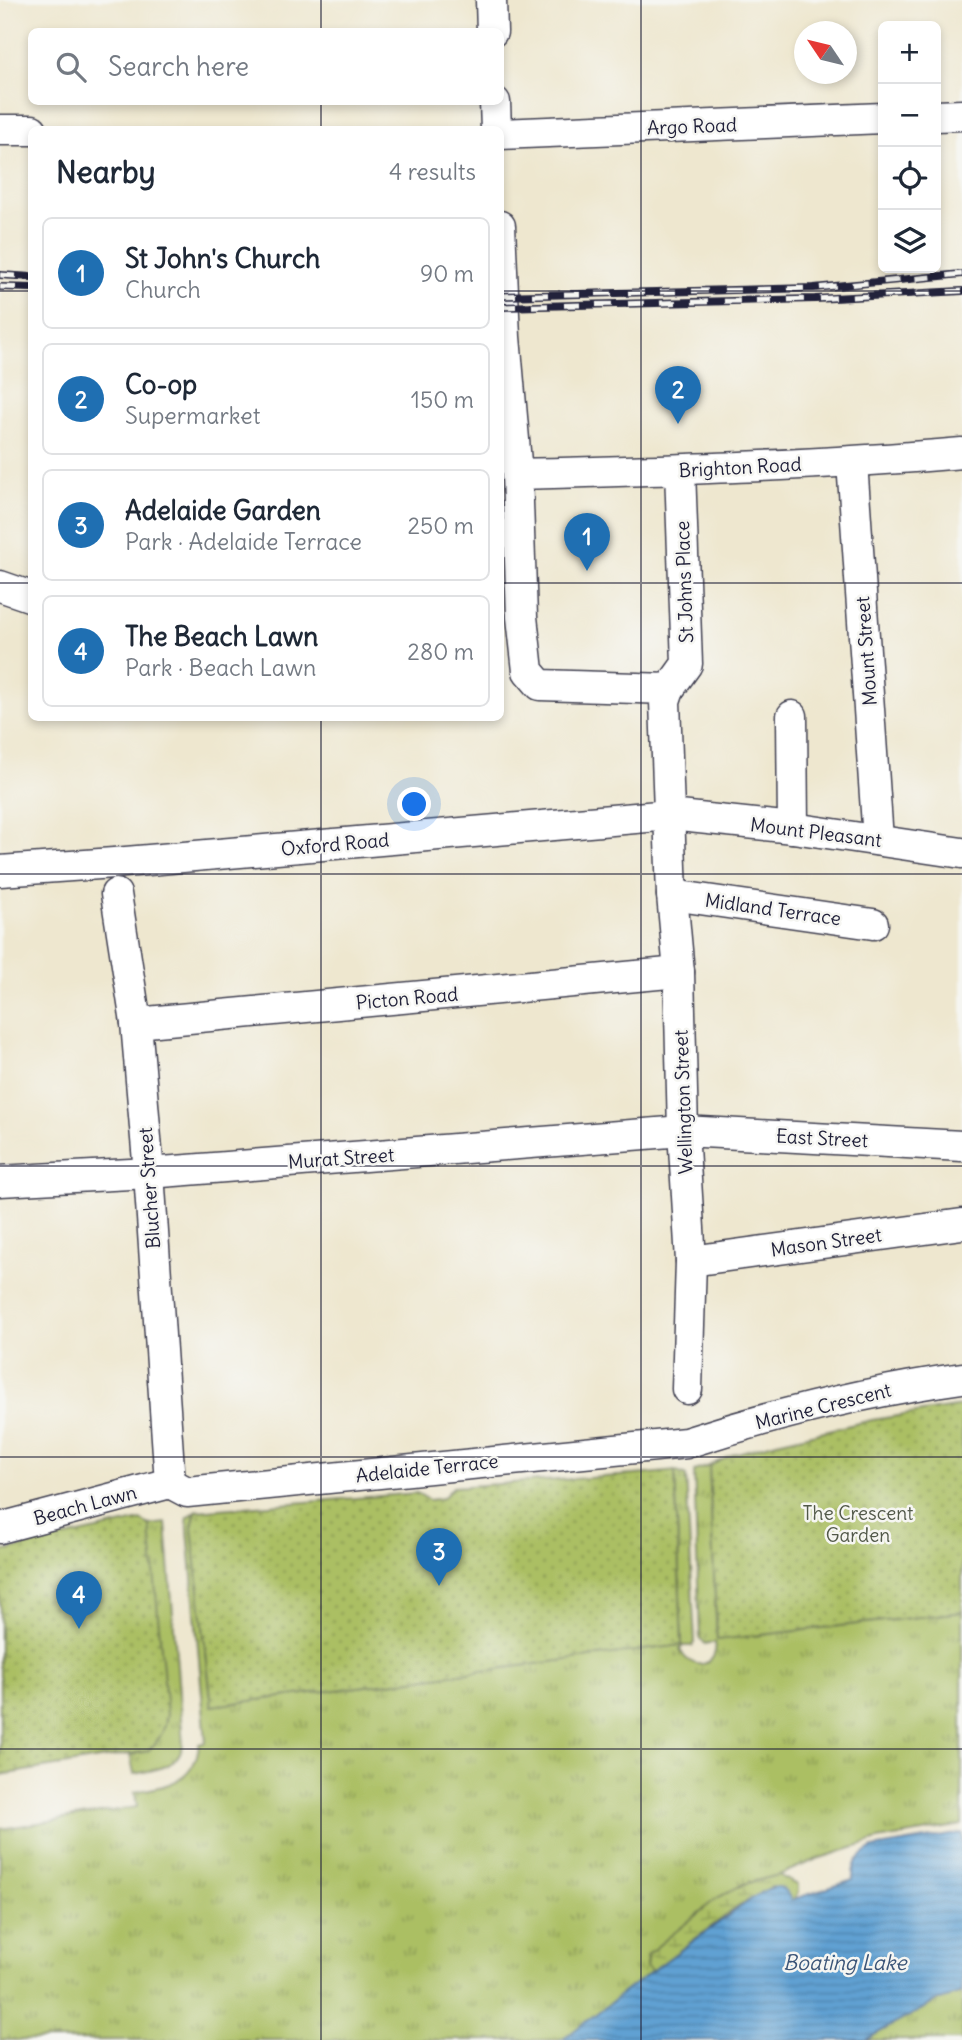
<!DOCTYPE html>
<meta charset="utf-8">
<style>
:root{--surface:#fff;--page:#f2f2f3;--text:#1f2937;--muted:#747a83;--line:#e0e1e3;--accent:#1f6fb2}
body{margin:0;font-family:Delius,sans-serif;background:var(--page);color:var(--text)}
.controls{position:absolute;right:21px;top:21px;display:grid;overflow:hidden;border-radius:10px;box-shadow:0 4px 10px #0003}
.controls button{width:63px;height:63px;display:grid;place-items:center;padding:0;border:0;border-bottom:2px solid var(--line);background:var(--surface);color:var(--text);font:35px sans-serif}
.compass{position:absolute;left:794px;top:21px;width:63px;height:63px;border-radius:50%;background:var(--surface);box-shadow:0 4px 10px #0003;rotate:305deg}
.you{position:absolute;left:415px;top:805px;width:24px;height:24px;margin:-18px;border:5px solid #fff;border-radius:50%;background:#1a73e8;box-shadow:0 0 0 10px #1a73e833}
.badge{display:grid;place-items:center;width:46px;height:46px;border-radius:50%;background:var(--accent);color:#fff;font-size:23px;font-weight:700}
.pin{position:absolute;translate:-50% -58px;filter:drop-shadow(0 2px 4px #0008)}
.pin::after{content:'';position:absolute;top:37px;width:24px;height:21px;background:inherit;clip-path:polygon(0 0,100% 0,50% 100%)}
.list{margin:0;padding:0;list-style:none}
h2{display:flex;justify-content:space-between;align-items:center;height:91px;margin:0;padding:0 28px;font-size:30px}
h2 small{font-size:23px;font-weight:400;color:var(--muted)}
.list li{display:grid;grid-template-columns:46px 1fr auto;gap:21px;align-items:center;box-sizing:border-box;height:112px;margin:0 14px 14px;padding:0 14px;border:2px solid var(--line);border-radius:10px}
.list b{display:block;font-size:26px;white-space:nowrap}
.list p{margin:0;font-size:23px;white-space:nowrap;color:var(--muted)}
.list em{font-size:23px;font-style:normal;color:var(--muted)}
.icon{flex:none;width:38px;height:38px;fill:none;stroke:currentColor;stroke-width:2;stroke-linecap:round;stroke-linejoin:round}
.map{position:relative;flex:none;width:962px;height:2040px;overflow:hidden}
.search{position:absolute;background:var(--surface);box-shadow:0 4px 10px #0003;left:28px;top:28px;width:476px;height:77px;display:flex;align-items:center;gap:18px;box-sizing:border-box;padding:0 24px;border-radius:10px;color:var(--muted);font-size:26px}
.panel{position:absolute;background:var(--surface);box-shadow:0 4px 10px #0003;left:28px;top:126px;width:476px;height:595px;border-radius:10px}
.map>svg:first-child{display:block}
.grass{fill:url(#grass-tufts);stroke:#667050;stroke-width:2}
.wetland{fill:url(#wetland-marsh);stroke:#667050;stroke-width:2}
.park{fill:url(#park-dots);stroke:#667050;stroke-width:2}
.water{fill:url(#water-rules);stroke:#416287;stroke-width:2}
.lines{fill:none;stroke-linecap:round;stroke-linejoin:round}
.minor-casing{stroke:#414051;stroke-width:33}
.minor{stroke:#fff;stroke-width:30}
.rail-casing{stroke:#22223b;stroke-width:8}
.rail{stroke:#f6f6f2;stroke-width:5;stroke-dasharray:16;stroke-linecap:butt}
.grid{fill:none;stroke:#22223b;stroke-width:2;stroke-opacity:0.55}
.labels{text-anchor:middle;stroke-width:5;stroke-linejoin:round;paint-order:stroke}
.street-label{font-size:19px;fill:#22223b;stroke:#f6f6f2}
.park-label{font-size:19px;fill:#525949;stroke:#f6f6f2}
.water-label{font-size:21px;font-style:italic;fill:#3b5578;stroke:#f6f6f2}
</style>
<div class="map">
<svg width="962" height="2040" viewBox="0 0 962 2040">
<defs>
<pattern id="grass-tufts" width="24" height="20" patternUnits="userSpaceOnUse" patternTransform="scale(1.75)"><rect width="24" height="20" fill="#abbf64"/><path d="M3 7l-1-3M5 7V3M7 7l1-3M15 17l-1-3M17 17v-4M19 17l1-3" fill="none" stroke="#8b9b54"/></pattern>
<pattern id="wetland-marsh" width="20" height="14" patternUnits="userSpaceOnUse" patternTransform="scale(1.75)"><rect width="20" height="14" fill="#abbf64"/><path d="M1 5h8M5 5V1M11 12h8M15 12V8" fill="none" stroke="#8b9b54"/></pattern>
<pattern id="park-dots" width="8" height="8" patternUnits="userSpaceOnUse" patternTransform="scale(1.75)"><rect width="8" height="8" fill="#abbf64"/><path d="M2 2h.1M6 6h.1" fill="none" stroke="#8b9b54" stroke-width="1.8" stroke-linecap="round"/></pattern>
<pattern id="water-rules" width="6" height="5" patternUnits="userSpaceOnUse" patternTransform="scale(1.75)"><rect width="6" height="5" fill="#60a1d3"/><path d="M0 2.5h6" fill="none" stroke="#4f83ac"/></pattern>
</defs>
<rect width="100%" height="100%" fill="#f6f6f2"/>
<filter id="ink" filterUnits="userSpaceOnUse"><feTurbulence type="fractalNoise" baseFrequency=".0143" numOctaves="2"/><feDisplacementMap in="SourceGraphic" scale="14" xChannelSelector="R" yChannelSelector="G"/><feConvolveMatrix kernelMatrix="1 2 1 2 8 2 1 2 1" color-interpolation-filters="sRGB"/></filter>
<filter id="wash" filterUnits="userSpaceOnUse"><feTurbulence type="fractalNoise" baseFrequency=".00686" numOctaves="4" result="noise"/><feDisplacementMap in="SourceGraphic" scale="28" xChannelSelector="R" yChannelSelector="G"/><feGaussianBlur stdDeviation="1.57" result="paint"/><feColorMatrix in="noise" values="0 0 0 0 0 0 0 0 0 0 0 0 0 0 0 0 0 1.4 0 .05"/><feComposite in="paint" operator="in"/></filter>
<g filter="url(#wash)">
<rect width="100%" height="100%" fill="#eee7cf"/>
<g class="grass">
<path d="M709 1466 717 1640 962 1612V1825L878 1840 817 1859 779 1875 744 1884 718 1898 648 1954 646 1966 652 1971 562 2040H0V1829L137 1807 135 1792C167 1785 195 1784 199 1744L206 1742 187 1518 196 1511 192 1527 212 1706 682 1645 675 1471 686 1476 695 1641 692 1646H683L680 1649C689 1672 720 1668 715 1642L705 1645 700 1638 694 1471Z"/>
<path d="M166 1523 183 1745C177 1769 156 1769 134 1774L130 1755 148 1751 165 1708 149 1525Z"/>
<path d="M962 1993V2040H865L937 2001Z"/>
</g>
<path class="wetland" d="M779 1875 798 1885V1892L794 1899 791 1900 771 1887 736 1908 652 1971 646 1966 648 1954 717 1898 744 1884Z"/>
<g class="park">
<path d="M962 1406V1612L717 1640 709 1466 734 1454 777 1442 872 1420Z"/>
<path d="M675 1471 682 1645 212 1706 192 1527 196 1511 417 1493 429 1500 443 1498 453 1487 649 1474Z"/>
<path d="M141 1520 149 1525 150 1527 167 1714C165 1731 160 1739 148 1751L0 1775V1552Z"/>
</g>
<path class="water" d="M962 1833V1993L937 2001 865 2040H562L645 1976 761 1892C776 1885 783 1883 791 1900L853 1880C852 1863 859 1856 873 1848Z"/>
</g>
<g filter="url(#ink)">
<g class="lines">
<g class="minor-casing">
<g id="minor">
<path d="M491 0 492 32"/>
<path d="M495 102 496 130"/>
<path d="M936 116 962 115"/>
<path d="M0 130H32"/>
<path d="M500 134 883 118"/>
<path d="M500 226 505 337 517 474 522 617 528 671 540 685 669 689 665 701 672 895 679 972 683 1131 691 1261 687 1389"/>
<path d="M852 462 878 840"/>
<path d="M517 474C666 470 814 466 962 453"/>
<path d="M0 586 32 597"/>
<path d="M669 689 687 664 680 470"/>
<path d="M792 716 793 828"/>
<path d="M0 871 114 863 670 815 793 828 962 853"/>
<path d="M116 894 136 1023 149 1173 170 1483"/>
<path d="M672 895 873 924"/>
<path d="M136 1023 679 972"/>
<path d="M0 1181 149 1173 683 1131 962 1146"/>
<path d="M691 1261 962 1224"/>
<path d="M170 1483 187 1492 686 1443C776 1414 869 1391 962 1378"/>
<path d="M0 1528 170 1483"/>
</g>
</g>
<use href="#minor" class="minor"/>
<g class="rail-casing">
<g id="rail">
<path d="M0 275 32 277"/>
<path d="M0 287 32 288"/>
<path d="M500 296 814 288 962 274"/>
<path d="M500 307 815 299 962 291"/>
</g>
</g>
<use href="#rail" class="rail"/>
</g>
</g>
<path class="grid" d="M321 0V32M641 0V2040M321 102V130M0 291H32M500 291H962M0 583H32M500 583H962M321 718V2040M0 874H962M0 1166H962M0 1457H962M0 1749H962"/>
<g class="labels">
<g class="street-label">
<text transform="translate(692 126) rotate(-2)" y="7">Argo Road</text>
<text transform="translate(740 467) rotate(-3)" y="7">Brighton Road</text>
<text transform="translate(684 582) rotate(-92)" y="7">St Johns Place</text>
<text transform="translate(866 651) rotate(-94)" y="7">Mount Street</text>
<text transform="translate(816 832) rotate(7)" y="7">Mount Pleasant</text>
<text transform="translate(335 844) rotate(-5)" y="7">Oxford Road</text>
<text transform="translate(773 909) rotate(8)" y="7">Midland Terrace</text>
<text transform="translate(407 998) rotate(-5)" y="7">Picton Road</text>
<text transform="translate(683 1102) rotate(-92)" y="7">Wellington Street</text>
<text transform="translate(822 1138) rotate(3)" y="7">East Street</text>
<text transform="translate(341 1158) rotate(-4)" y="7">Murat Street</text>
<text transform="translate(149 1188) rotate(-94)" y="7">Blucher Street</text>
<text transform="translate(826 1242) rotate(-8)" y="7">Mason Street</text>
<text transform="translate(823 1406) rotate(-14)" y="7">Marine Crescent</text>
<text transform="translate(427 1468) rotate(-6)" y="7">Adelaide Terrace</text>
<text transform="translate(85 1505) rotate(-15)" y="7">Beach Lawn</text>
</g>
<g class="park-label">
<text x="858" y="1520">The Crescent<tspan x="858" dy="22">Garden</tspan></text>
</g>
<g class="water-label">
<text x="845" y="1970">Boating Lake</text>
</g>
</g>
</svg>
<div class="controls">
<button>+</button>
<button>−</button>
<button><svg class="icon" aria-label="locate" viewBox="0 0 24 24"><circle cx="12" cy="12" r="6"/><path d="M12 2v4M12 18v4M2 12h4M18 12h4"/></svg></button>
<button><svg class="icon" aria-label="layers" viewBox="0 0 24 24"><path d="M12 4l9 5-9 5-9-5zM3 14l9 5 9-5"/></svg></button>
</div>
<svg class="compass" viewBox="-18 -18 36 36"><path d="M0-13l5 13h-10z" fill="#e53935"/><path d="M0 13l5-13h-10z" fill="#747a83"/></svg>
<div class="you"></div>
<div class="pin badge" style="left:587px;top:571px">1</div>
<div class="pin badge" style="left:678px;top:424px">2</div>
<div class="pin badge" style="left:439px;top:1586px">3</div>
<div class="pin badge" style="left:79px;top:1629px">4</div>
<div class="search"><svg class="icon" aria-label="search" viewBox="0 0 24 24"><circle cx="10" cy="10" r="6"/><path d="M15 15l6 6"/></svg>Search here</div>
<section class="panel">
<h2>Nearby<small>4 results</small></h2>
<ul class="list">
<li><span class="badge">1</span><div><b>St John's Church</b><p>Church</p></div><em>90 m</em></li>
<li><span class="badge">2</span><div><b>Co-op</b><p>Supermarket</p></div><em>150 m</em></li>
<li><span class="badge">3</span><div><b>Adelaide Garden</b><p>Park · Adelaide Terrace</p></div><em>250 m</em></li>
<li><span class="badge">4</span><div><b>The Beach Lawn</b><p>Park · Beach Lawn</p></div><em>280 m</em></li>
</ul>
</section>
</div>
